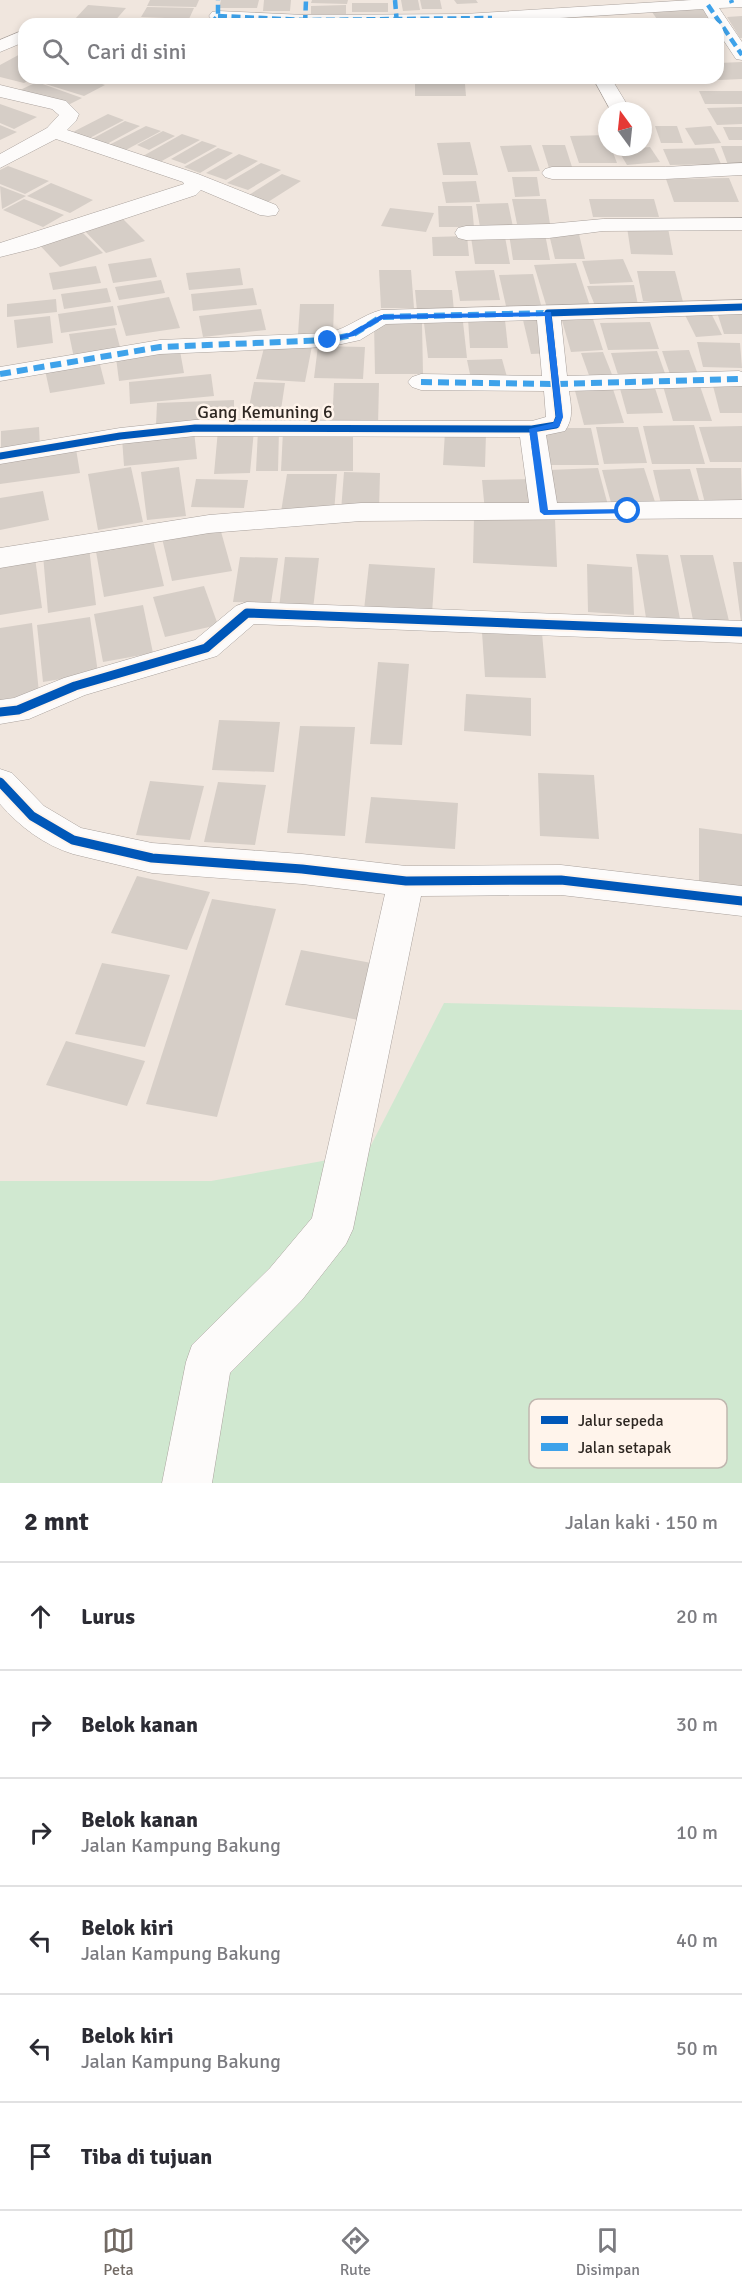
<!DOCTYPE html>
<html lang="id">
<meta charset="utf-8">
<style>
:root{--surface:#fff;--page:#f7f7f7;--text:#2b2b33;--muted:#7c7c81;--line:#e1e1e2;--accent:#726a64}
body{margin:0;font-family:Signika,sans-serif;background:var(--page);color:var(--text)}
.compass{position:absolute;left:598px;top:102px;width:54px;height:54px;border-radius:50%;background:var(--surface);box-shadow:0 3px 9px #0003;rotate:345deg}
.stop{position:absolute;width:18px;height:18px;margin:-14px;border:4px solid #1a73e8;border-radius:50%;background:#fff}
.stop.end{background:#1a73e8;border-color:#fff;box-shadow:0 2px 6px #0008}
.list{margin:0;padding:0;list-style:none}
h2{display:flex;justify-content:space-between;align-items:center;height:78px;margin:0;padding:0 24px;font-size:26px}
h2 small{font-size:20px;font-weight:400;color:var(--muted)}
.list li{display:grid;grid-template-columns:39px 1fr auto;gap:18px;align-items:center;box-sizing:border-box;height:108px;padding:0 24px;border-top:2px solid var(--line)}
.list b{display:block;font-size:22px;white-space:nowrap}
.list p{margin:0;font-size:20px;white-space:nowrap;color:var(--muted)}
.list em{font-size:20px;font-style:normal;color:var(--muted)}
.icon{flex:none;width:33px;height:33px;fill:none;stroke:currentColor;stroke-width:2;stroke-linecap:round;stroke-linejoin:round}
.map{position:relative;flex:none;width:742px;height:1483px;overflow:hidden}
.search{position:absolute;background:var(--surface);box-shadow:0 3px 9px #0003;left:18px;right:18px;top:18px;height:66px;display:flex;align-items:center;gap:15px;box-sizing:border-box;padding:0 21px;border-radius:18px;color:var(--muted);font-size:22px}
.sheet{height:726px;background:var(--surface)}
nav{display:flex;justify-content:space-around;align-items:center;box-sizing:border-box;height:84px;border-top:2px solid var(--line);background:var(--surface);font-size:16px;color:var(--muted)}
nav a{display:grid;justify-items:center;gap:3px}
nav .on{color:var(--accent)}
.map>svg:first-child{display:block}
.green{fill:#d0e8d0}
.building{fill:#d6cec7}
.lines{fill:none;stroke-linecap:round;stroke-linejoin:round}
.minor-casing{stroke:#aaa29d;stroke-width:1}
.minor{fill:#fdfbfa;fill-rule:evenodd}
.quiet-far1{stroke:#3ea2ea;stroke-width:4.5;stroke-dasharray:9 4.5;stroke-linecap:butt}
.quiet{stroke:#3ea2ea;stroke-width:6;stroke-dasharray:11 6;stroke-linecap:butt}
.cycleway-far1-casing{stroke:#fff4eb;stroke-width:10}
.cycleway-casing{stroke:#fff4eb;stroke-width:13}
.cycleway-far1{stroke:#0057b8;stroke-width:7}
.cycleway{stroke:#0057b8;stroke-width:9}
.route{fill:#1a73e8}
.labels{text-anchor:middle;stroke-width:5;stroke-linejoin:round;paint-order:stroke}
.far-street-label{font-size:18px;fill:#2e2722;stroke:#fff4eb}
.key{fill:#fff4eb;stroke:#c0b6af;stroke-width:1.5}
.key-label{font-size:16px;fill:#2e2722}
</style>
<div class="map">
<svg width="742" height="1483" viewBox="0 0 742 1483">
<rect width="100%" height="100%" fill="#f0e6de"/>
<path class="green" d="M444 1003 742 1010V1483H0V1181H211L367 1153Z"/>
<g class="building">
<path d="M150 0H199L196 7 147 6Z"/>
<path d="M221 0H259L257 8H219Z"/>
<path d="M264 0H291L290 11H263Z"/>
<path d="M312 0H348L347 4 311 3Z"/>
<path d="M401 0H418L420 10 403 11Z"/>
<path d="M420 0H440L442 9H422Z"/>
<path d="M454 0H476L478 3 457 4Z"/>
<rect x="352" y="3" width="36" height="9"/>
<path d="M88 5 126 8 113 23 74 20Z"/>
<path d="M346 5V14H311V6Z"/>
<path d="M147 7 194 8 189 19 141 17Z"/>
<path d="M705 9 713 20 659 22 652 12Z"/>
<path d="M742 16V38H740L727 17Z"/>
<path d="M24 52V78H34L24 83 0 77V65Z"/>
<path d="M742 62V79L697 81 695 78H718V63Z"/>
<path d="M46 78H84L105 85 84 96 39 82Z"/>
<rect x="411" y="78" width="51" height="4"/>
<path d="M37 82 82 98 66 106 20 90Z"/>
<path d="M415 83 465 84 466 96H415Z"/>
<path d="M699 91H742V104H705Z"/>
<path d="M0 104 37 117 14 129 0 123Z"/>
<path d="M742 107V124L717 125 707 108Z"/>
<path d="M108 114 124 120 86 140 69 134Z"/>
<path d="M125 121 140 126 105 145 90 140Z"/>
<path d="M0 125 17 132 0 140Z"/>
<path d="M146 126 161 131 124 151 109 145Z"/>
<path d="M655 126H677L683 143H661Z"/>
<path d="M711 126 721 143 695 145 685 128Z"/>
<path d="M723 127H742V140H729Z"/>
<path d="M163 131 175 136 149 150 137 145Z"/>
<path d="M182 134 200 140 160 162 143 156Z"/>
<path d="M607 135V147H611L617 163H579L570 136Z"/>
<path d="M202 141 217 146 185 164 171 159Z"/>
<path d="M470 142 478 175H443L437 143Z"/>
<path d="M531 145 540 171 508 172 500 146Z"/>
<path d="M542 145H565L572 167 549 168Z"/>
<path d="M721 146H742V165H728Z"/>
<path d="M650 147 660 162 627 165 618 150Z"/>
<path d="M218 148 233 153 200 173 184 167Z"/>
<path d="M714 148 721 164 670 165 663 149Z"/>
<path d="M239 154 258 161 226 180 206 173Z"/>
<path d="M261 163 281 170 248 190 227 183Z"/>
<path d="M8 166 49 181 25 194 0 184V170Z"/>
<path d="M282 174 301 181 268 202 249 195Z"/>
<path d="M512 177H537L540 196 515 197Z"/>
<path d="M729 178 739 202H674L666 179Z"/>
<path d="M476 181 480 202 446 203 442 182Z"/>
<path d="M51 183 93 200 70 213 27 196Z"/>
<path d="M0 186 26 196 2 209Z"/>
<path d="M24 199 64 215 43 227 3 210Z"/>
<path d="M512 199H546L550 224H517Z"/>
<path d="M589 199H654L659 217H593Z"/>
<path d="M508 203 513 227H480L476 204Z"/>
<path d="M438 206H472L474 227H439Z"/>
<path d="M390 208 434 213 426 232 381 226Z"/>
<path d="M121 217 145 241 106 253 82 228Z"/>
<path d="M627 227 668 228 673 255 631 254Z"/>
<path d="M79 229 103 253 60 267 36 241Z"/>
<path d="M509 234H545L550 260H513Z"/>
<path d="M549 234H579L585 259H555Z"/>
<path d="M467 236 469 256H433L432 237Z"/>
<path d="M471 237H505L510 264H475Z"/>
<path d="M151 258 157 277 113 283 108 264Z"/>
<path d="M623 259 633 282 590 284 582 261Z"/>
<path d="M576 263 590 306 547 308 534 265Z"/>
<path d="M96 266 101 283 53 290 49 273Z"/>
<path d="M240 268 243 285 189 290 186 273Z"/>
<path d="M379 270H411L414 308H381Z"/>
<path d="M494 270 500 300 460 301 455 271Z"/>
<path d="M637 271H675L683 302 643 301Z"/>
<path d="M533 274 541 305 506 306 499 275Z"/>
<path d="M161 280 165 293 119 300 115 287Z"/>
<path d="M634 285 638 305 596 308 587 286Z"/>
<path d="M107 288 111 302 64 309 61 294Z"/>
<path d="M253 288 257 305 193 311 191 294Z"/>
<path d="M415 290H452L454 311H417Z"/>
<path d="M169 297 180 328 126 336 117 306Z"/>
<path d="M56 299 57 312 7 317V304Z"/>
<path d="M300 304H334L333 335H298Z"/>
<path d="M113 306 117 325 61 333 58 314Z"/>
<path d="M261 309 266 330 203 337 199 316Z"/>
<path d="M716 309H742V334H724Z"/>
<path d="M710 311 722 335 696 337 684 313Z"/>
<path d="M50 316 53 343 17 348 14 320Z"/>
<path d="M592 316 603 350 571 352 561 317Z"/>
<path d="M468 319 505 320 508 348H470Z"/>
<path d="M542 319 552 353 531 354 523 320Z"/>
<path d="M463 322 467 358H428L424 323Z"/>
<path d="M650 322 659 349 608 350 600 323Z"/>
<path d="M374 323H422L423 374H375Z"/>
<path d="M115 328 121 351 74 358 69 334Z"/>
<path d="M697 342 740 343 742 368 703 367Z"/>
<path d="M265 344 312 346 305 382 256 379Z"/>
<path d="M318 346 365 347 363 379 314 378Z"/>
<path d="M689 350 700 380H672L662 351Z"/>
<path d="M180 351 184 373 119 381 116 358Z"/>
<path d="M657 351 667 379 620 381 611 353Z"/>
<path d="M603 352 613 377 590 378 581 353Z"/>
<path d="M502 359 507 377 471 379 467 360Z"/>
<path d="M99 361 105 384 50 393 45 370Z"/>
<path d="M211 374 214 396 130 404 129 382Z"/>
<path d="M254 382 285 383 279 423 246 422Z"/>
<path d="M712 382H742V413H720Z"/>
<path d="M334 383H379L378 426H332Z"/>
<path d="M619 385H654L663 413 627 414Z"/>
<path d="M612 386 624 423 584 425 574 387Z"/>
<path d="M663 386H700L712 421H673Z"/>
<path d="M234 400V421L156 425 157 403Z"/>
<path d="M694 425 705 464H652L643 426Z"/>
<path d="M742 426V462H710L699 427Z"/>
<path d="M39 427 40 448 1 452V431Z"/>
<path d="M596 427H638L647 463 604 464Z"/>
<path d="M543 428H591L599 465H550Z"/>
<path d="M218 430H254L250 473 214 474Z"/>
<path d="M258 430H279L278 471H256Z"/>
<path d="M194 431 197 459 124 466 122 438Z"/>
<path d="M283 431H353V471H281Z"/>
<path d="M445 431 486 433 485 467 443 465Z"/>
<path d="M76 449 80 473 0 484V459Z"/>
<path d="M131 467 143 522 98 530 88 474Z"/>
<path d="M179 467 186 516 147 520 141 472Z"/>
<path d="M598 468 609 509 559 511 549 470Z"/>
<path d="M644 468 657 508 613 510 602 470Z"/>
<path d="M696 468H741L742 507H706Z"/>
<path d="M690 469 701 507 662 508 653 470Z"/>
<path d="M344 472 380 473 379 511H341Z"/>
<path d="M287 474H337L334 513 281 512Z"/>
<path d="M196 479 248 480 244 508 191 507Z"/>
<path d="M537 479 541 511 485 512 482 480Z"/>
<path d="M43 491 49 520 0 530V498Z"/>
<path d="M474 516 555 519 557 567 473 563Z"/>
<path d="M220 528 232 571 172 581 162 538Z"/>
<path d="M152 536 164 586 104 597 95 546Z"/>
<path d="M89 548 96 605 48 613 43 555Z"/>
<path d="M636 554 668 555 680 619 646 618Z"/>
<path d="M680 555H713L729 621 693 620Z"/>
<path d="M240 557 278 558 271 603 233 602Z"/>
<path d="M285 557 319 558 313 609 279 608Z"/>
<path d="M35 558 42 608 0 615V565Z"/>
<path d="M733 562H742V621L741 622Z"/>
<path d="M369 564 435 568 432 614 364 610Z"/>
<path d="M587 564 632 567 634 615 588 612Z"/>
<path d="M204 586 218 625 165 637 153 597Z"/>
<path d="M143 605 153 653 103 662 94 614Z"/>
<path d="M90 617 98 673 43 682 37 625Z"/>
<path d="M32 623 39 693 0 700V628Z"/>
<path d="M482 632 542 633 546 678 485 677Z"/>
<path d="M378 662 409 664 402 745 370 744Z"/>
<path d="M466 694 531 698V736L464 731Z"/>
<path d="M219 720 280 722 274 772 212 770Z"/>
<path d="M300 726 355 727 345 836 287 833Z"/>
<path d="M538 773 594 775 599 839 540 836Z"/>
<path d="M150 781 204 786 190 840 136 835Z"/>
<path d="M218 782 266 785 255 845 204 842Z"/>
<path d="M371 797 458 803 455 849 365 843Z"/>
<path d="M699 828 742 834V887L699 881Z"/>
<path d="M137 876 210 892 187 950 111 933Z"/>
<path d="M212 899 276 909 217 1117 146 1104Z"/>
<path d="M301 950 377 964 363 1021 285 1005Z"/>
<path d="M102 963 170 975 145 1047 75 1034Z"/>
<path d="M66 1041 145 1061 127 1106 46 1085Z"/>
</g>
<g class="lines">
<g class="minor-casing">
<g id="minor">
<path d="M692 0H742V7L719 8 742 42V60L736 59 718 32V24H712L703 9 466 24H281L218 21 212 20 209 16 212 12 218 11 305 15 464 14Z"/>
<path d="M24 30V42L0 52V40Z"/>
<path d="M593 78H611L631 111H611Z"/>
<path d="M0 85 66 101 79 114 76 121 67 130 198 174 276 205 279 210 276 215 268 216 260 215 201 190 196 195 36 248 0 257V243L184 184 183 182 56 139 0 168V154L47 128 59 115 52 109 0 97Z"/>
<path d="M742 163V175L665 179H552L545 177 542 173 545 169 552 167H665Z"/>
<path d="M742 218V230L603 231 549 238 466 240 458 238 455 233 458 228 466 226 549 224 603 219Z"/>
<path d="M742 300V314L561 320 567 376 739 371 742 372V386L569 391C571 406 574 418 565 431L546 435 557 503 742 500V518L361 521 209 533 0 568V548L209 515 361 503H529L520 437 195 436 120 444 0 464V448L120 428 195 420 532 421 546 417 544 391 421 390 412 387 408 382 412 377 421 374 542 376 537 320 386 324 360 340 328 347 160 354 0 381V367L160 340 328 333C349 328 362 315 381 310Z"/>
<path d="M247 602 742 621V643L254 624 217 656 85 695 29 719 0 724V700L14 698 64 678 195 640 236 606Z"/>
<path d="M0 769 12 773 44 806 81 828 152 843 302 854 406 866 561 865 742 886V916L561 895 421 896 353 1229 346 1244 302 1300 230 1373 212 1483H162L186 1362 192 1345 270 1268 312 1218 385 894 302 884 152 873 73 854C44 845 20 827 0 804Z"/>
</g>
</g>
<use href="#minor" class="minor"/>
<g class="quiet-far1">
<path d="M395 0 397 24"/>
<path d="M731 0 732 3"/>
<path d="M708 5 742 55"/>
<path d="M218 16 305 20 492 18"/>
<path d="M210 24 218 16V0"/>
<path d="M305 24 306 0"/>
</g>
<g class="quiet">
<path d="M0 374 160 347 328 340 352 335 381 317 548 313"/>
<path d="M421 382 557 384 739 379"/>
<path d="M532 429 544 512"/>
</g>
<g class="cycleway-far1-casing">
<path id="cycleway-far1" d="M0 456 120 436 195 428 532 429 556 425 559 417 548 313 742 307"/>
</g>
<g class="cycleway-casing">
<g id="cycleway">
<path d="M0 712 18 710 75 686 206 648 247 613 742 632"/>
<path d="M0 782 32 816 73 840 152 858 302 869 406 881 561 880 742 901"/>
</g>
</g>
<use href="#cycleway-far1" class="cycleway-far1"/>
<use href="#cycleway" class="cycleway"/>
</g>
<path class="route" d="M551 312 563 417 559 427 537 431 548 510 628 509 632 511 631 513 544 515 540 512 529 429 553 423 556 417 545 316 383 319 354 336 328 342 324 340 349 333 381 315Z"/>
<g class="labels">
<g class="far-street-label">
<text x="265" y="418">Gang Kemuning 6</text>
</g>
</g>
<rect x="529" y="1399" width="198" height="69" rx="9" class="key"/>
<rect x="541" y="1416" width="27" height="8" fill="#0057b8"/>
<rect x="541" y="1443" width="27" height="8" fill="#3ea2ea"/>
<g class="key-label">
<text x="578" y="1426">Jalur sepeda</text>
<text x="578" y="1453">Jalan setapak</text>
</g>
</svg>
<svg class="compass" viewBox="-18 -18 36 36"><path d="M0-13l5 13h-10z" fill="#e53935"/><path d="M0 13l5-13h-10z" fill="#7c7c81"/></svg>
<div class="stop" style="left:628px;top:511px"></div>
<div class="stop end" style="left:328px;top:340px"></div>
<div class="search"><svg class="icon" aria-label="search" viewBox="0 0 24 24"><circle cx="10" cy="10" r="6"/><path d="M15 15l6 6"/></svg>Cari di sini</div>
</div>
<section class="sheet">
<h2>2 mnt<small>Jalan kaki · 150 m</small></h2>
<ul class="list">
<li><svg class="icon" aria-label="ahead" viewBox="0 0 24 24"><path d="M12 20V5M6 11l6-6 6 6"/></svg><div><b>Lurus</b></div><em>20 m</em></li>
<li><svg class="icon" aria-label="right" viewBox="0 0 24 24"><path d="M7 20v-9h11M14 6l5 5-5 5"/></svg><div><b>Belok kanan</b></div><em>30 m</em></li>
<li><svg class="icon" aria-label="right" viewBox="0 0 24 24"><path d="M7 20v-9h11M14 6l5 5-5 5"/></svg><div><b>Belok kanan</b><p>Jalan Kampung Bakung</p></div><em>10 m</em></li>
<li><svg class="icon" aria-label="left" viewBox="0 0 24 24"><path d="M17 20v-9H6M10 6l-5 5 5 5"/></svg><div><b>Belok kiri</b><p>Jalan Kampung Bakung</p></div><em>40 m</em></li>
<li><svg class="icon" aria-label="left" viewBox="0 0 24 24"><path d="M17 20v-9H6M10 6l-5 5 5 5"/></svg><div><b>Belok kiri</b><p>Jalan Kampung Bakung</p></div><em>50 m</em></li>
<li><svg class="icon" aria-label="arrive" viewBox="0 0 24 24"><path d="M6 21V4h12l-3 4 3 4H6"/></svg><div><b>Tiba di tujuan</b></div></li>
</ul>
</section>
<nav>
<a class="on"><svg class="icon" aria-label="map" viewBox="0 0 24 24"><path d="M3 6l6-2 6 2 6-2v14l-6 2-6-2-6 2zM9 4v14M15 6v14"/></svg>Peta</a>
<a><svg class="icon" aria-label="directions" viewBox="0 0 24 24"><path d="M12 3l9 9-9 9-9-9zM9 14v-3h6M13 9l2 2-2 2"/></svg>Rute</a>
<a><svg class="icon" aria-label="saved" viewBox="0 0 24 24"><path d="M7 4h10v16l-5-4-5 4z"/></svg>Disimpan</a>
</nav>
